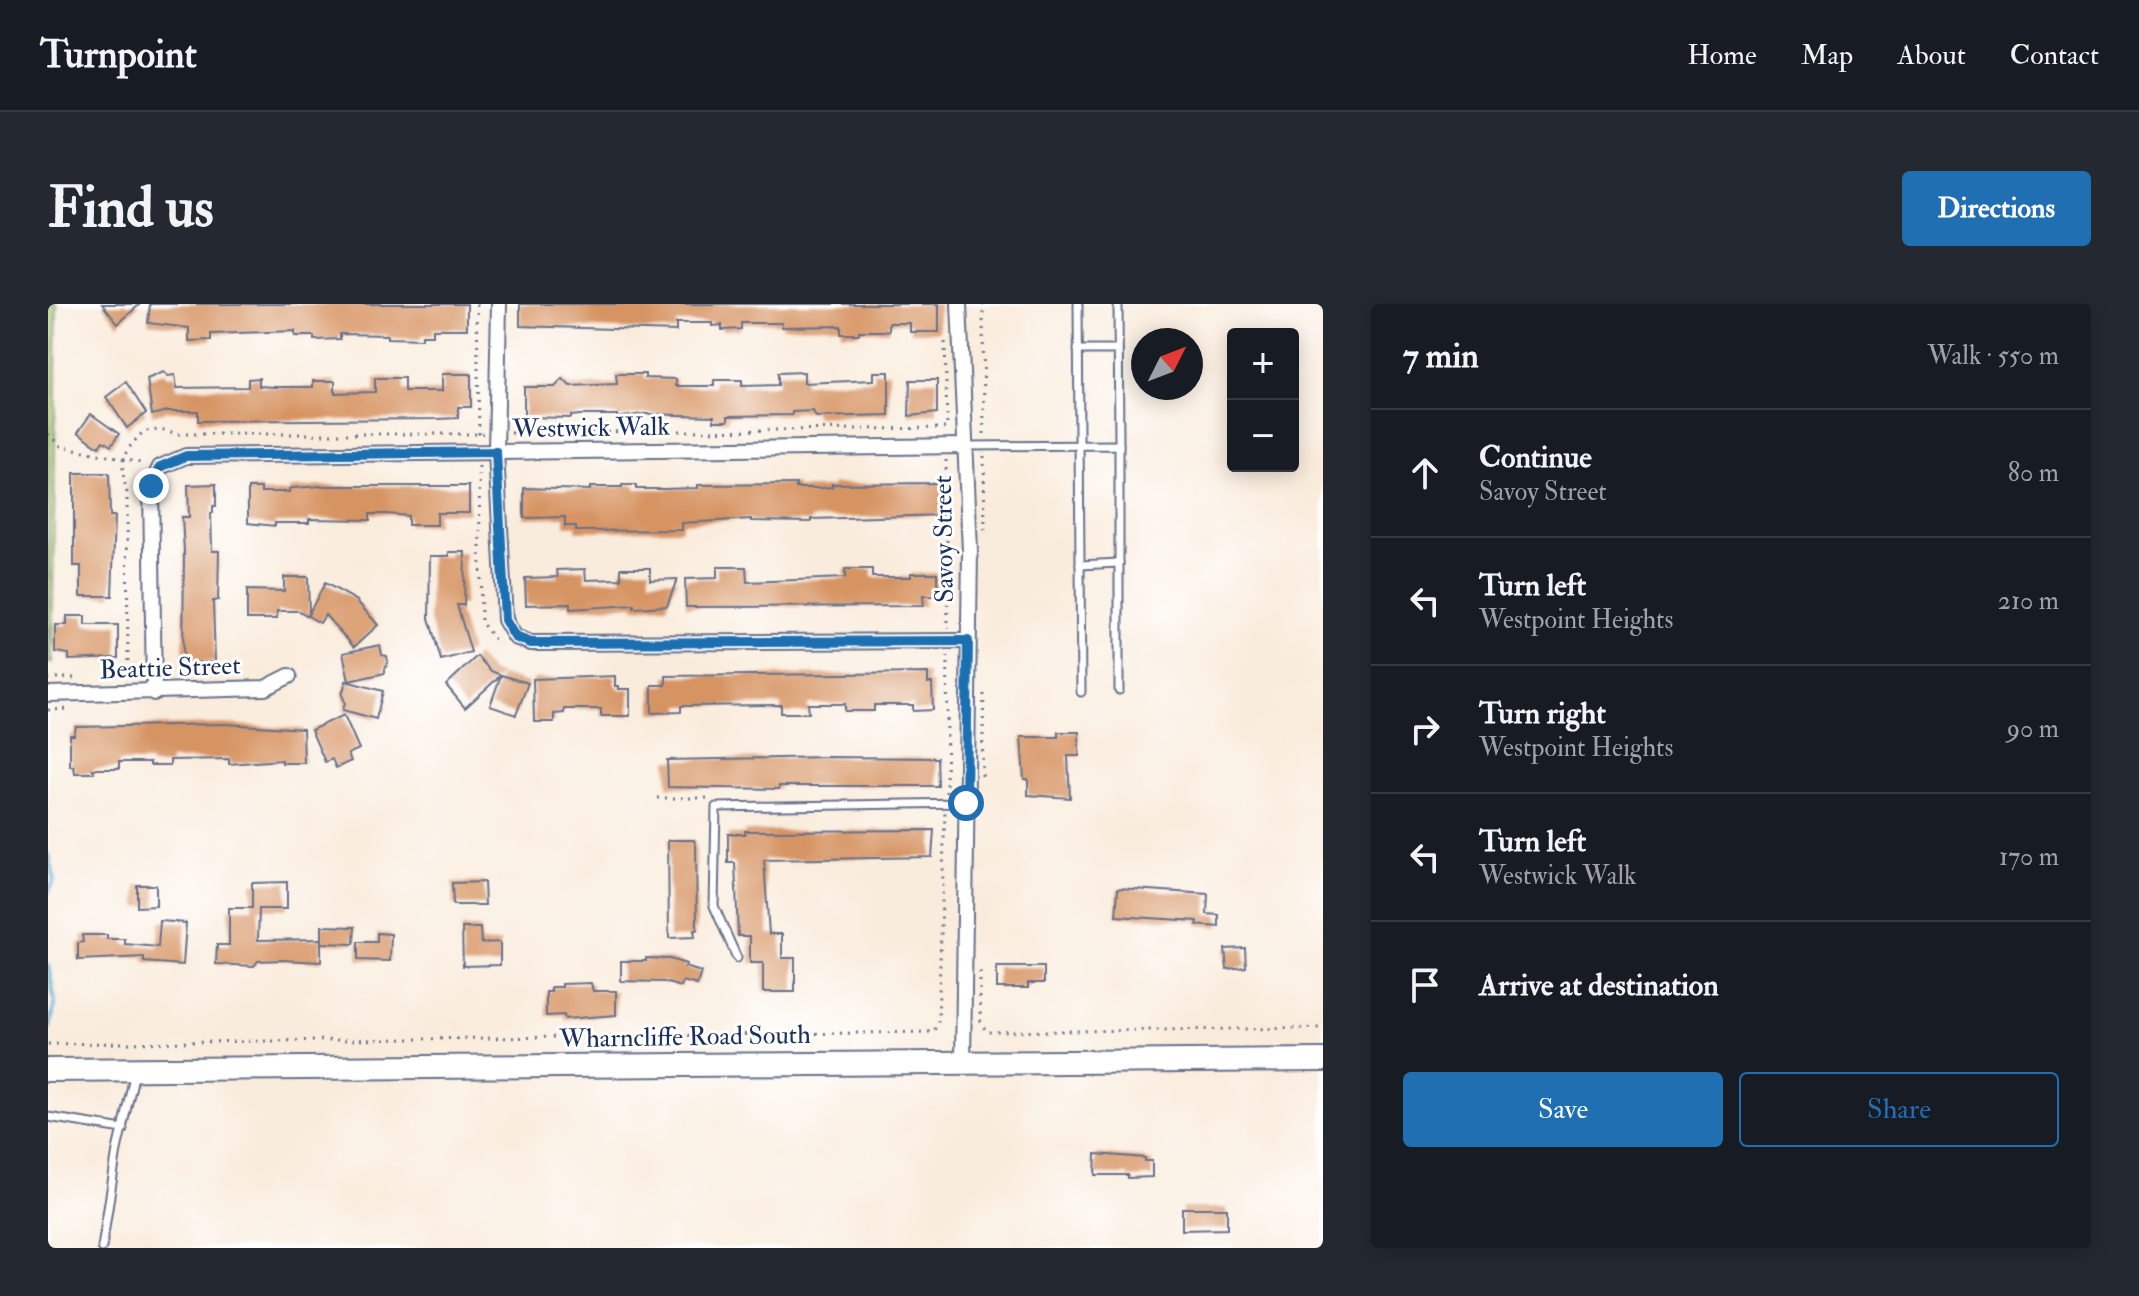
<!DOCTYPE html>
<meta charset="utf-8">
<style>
:root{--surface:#171b24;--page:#242831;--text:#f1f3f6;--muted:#9ea1a6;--line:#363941;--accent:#1f6fb2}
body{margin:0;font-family:"IM FELL Double Pica",serif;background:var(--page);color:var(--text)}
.controls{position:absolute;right:24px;top:24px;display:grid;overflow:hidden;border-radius:8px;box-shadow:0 4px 20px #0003}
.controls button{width:72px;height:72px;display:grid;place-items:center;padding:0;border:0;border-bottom:2px solid var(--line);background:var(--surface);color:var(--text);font:40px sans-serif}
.compass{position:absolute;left:1083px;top:24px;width:72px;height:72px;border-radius:50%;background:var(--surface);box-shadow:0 4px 20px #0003;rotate:48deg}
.stop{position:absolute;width:24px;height:24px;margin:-18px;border:6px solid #1f6fb2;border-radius:50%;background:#fff}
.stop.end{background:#1f6fb2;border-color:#fff;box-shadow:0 2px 8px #0008}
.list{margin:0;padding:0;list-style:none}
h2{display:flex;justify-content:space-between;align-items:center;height:104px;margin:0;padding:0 32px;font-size:34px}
h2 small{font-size:26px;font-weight:400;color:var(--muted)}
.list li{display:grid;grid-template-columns:52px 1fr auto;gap:24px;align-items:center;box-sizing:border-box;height:128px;padding:0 32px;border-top:2px solid var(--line)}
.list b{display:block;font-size:30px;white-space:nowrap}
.list p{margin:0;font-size:26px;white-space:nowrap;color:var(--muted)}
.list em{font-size:26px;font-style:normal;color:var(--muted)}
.actions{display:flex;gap:16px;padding:24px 32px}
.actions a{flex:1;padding:18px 0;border:2px solid var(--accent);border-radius:8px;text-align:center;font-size:28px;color:var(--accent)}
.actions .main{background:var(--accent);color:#fff}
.icon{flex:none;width:44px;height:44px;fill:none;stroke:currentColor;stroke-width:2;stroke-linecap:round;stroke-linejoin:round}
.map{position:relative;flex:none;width:1275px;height:944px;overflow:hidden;border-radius:8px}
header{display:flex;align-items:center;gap:48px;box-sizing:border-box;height:112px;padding:0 40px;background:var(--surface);border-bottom:2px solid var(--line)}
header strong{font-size:38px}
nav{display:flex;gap:44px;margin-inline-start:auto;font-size:28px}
.intro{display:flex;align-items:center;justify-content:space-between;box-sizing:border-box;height:192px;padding:0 48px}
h1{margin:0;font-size:56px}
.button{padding:20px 36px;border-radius:8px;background:var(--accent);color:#fff;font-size:28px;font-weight:700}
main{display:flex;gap:48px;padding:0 48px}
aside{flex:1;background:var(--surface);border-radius:8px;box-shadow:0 4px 20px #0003}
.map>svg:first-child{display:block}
.green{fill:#abc86f;stroke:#637c66;stroke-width:2}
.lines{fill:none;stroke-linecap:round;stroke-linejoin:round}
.stream{stroke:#57acd3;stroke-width:4}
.building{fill:#d79464}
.lane-casing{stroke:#69718a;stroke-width:11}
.street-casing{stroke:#69718a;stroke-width:18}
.secondary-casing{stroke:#69718a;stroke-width:26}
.path{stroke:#69718a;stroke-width:3;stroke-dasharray:2 6;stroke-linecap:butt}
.lane{stroke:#fff;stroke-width:7}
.street{stroke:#fff;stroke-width:14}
.secondary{stroke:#fff;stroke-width:22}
.route{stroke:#1f6fb2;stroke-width:10}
.labels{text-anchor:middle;stroke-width:6;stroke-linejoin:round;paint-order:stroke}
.street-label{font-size:26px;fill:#1b2f5e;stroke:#fff}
</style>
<header>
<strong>Turnpoint</strong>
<nav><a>Home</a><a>Map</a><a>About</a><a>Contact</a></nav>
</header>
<div class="intro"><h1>Find us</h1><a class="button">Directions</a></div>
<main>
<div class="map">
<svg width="1275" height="944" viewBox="0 0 1275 944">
<rect width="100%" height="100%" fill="#fff"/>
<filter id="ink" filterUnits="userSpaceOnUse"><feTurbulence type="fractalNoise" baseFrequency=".0125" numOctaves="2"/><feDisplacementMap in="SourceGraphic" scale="16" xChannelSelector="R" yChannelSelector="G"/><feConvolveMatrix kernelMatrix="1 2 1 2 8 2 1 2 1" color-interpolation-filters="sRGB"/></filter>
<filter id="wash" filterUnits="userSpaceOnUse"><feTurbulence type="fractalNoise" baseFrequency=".006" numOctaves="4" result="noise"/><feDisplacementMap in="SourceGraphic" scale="32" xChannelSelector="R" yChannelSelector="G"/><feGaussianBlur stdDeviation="1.8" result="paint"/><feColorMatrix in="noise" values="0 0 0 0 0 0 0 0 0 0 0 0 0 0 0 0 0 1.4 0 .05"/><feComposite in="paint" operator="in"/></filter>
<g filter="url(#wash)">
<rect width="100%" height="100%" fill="#f9ecdc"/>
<path class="green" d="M0 0H9L4 359H0Z"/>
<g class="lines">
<g class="stream">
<path d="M0 551 6 576 0 589"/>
<path d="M0 661 7 698 2 723"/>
</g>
</g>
<g id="blocks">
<g class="building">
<path d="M54 0H92L70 20Z"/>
<path d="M102 0H419V25H385V31H374V35L339 34V31L292 30V35L266 36V32H247V27L163 30V36L141 37V24L100 19Z"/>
<path d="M472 0H891V28H862V19H841V27H811V30H793V22L734 23V19H693V25L674 26V21L664 22V19H628V27L472 22Z"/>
<path d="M116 68 120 72 127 71 129 84 200 83V75L211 74V82L227 83H265V77H287V89L327 88V74H356V87H394V70H423V103H410V114L389 115 150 117V107H119L104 111 99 75Z"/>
<path d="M756 68V79L826 76V68H841V111L768 113 765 107 744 108V111L680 112V117H666V112L596 110 569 114V111H532L523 112V114L476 113V83H507L515 75 522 82 569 80 568 70H597V74L628 75V82H666V76H694V82L730 81V69Z"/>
<path d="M862 76H889V109L861 112Z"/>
<path d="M78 78 98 109 79 124 58 93Z"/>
<path d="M43 110 71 130 63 142 55 137 51 143 30 128Z"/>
<path d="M26 169H61L62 212H67L64 292H33V262H26Z"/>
<path d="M894 179 896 211 763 215V218L703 217V215L634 219V226L528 227V222H517V213L476 214V184L542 186V183H574V181H588V185H615L650 184V181L748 180V184H773L784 183V180Z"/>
<path d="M168 180V202H165V209H163L164 247H171L170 296 165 297 167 358 135 359 136 247 134 213H141L140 181Z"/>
<path d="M274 182H421V209H389V221H360V212L338 210H322V216L261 215V219H227V222L200 219V184H213V188H241V185L245 184Z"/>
<path d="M401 248H417L416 301H409L423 348 393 356 381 314 382 252H401Z"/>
<path d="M669 263H698L699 278 797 274V265H824V273H863V269H889V292H875L876 302 638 303 637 275 669 274Z"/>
<path d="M573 264H602V276L629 275 619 302 586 304V301L522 305V300L478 301 477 274 510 273 509 266 537 265 538 276 573 275Z"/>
<path d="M236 273H260L261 309 277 279 308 296 330 321 306 343 277 311 272 319 251 307H229V315H199V286L236 287Z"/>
<path d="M19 312H37V321H70V354L21 356V350L7 348V321H19Z"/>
<path d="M332 341 334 351 339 352 340 358 337 365V369L301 377 295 349Z"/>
<path d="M429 352 443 367 453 371 417 404 398 381Z"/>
<path d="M880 369V379H884L885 406 865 407V401H826V407H797V400H760L761 409H733V401L633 402V408L604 409V381H618V372Z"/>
<path d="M453 371 480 379 468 411 442 402Z"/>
<path d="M567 372V382H571V385H582V412H553V405H516V409L506 410V418H486L485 375Z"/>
<path d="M298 377 335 387 328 415 295 406 297 398 294 391Z"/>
<path d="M296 411 311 445 300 450 303 457 288 464 284 455 277 458 263 426Z"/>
<path d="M176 420 255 425 256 459H234V456L181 460V455L122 456V461H102V458H71V465H45L46 469H27L26 462H22V431H26L28 423Z"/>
<path d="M1010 428H1031V452H1020L1022 494 980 491V475H976L973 433H1010Z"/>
<path d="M781 453 889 454 890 482H731V485L620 483 619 456Z"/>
<path d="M886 526 884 553 716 556 721 630H734V654H747V688H715V659H702V632H690L687 559H680V530H697V527Z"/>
<path d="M620 536H646L648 542 649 626H646L647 633 621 634Z"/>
<path d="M239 578V605H211L210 636 273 635V658L234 656 210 657 206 662 168 660 169 641H181V604H204V579Z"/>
<path d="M436 578 437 601H405L404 579Z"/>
<path d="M89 581H108V602L89 603Z"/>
<path d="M1070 584 1160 590 1159 610 1171 611V623L1149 621 1150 617 1068 612Z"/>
<path d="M112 617 138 619 135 661 96 658V653L30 656V639L35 638 34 631H59V635H77V640L110 643Z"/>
<path d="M274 622 307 623 306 640 274 639Z"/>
<path d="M414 624H432L433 639 452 638V661L415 662Z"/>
<path d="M329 629 343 630 342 657 310 656V638H329Z"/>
<path d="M1197 644 1198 663 1179 665 1177 645Z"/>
<path d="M598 654 622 655 638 660 637 663 653 668 649 681 635 677 633 683 616 678 573 677V657H598Z"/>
<path d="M949 663H996V679H980V684H949Z"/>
<path d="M543 679 545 687H568V711L517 715 516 711 498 712V688H503V683H514V680Z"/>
<path d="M1048 850 1097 854V857H1104V873L1080 874V871H1047Z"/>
<path d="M1134 904H1179V925L1134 926Z"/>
</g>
</g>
</g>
<g filter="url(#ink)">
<use href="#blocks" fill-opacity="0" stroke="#69718a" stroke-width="2"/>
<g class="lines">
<g class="lane-casing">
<g id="lane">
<path d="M1030 0 1033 388"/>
<path d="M1070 0 1071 141"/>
<path d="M1030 46H1070"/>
<path d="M917 142 1071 141V386"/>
<path d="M1032 261 1071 259"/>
<path d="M689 654 666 602 668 503 918 499"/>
<path d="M0 813 75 825"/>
<path d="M54 944 69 846 87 768"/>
</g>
</g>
<g class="street-casing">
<g id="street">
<path d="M451 0 448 148 457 316 467 333 483 339 920 337"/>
<path d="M911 0 922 247 915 758"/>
<path d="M106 389 103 182 112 163 138 152 917 142"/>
<path d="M0 390 217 384 241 372"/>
</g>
</g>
<g class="secondary-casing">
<path id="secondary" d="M0 766 1275 756"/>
</g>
<g class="path">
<path d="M429 0 431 130"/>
<path d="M935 0 936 132"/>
<path d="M463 129 899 124 897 36"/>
<path d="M0 130 13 142 97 160"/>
<path d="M936 152 937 232"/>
<path d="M898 156 900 325"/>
<path d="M431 162 433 318 445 334 452 338"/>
<path d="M80 373 79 189C71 155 73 151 96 127L116 126 131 130H435"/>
<path d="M0 374H32"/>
<path d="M0 406 24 405"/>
<path d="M934 472 936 388"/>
<path d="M898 489 900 352"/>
<path d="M609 494H662"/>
<path d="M932 668V715L938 728 1275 724"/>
<path d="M0 740 885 728 890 719 897 508"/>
</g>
<use href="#lane" class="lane"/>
<use href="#street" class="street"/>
<use href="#secondary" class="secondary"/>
</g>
</g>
<g class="lines" filter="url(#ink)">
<path class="route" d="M103 182 112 163 138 152 448 148 457 316 467 333 483 339 920 337 918 499"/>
</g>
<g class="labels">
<g class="street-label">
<text transform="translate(543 123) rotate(-1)" y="9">Westwick Walk</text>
<text transform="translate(895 235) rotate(-91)" y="9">Savoy Street</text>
<text transform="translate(122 363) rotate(-2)" y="9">Beattie Street</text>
<text transform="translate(637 732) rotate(-1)" y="9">Wharncliffe Road South</text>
</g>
</g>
</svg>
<div class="controls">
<button>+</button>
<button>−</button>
</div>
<svg class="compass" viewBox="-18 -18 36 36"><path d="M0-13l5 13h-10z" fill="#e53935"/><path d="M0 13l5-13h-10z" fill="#9ea1a6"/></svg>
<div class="stop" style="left:918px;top:499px"></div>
<div class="stop end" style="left:103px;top:182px"></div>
</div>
<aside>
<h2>7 min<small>Walk · 550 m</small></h2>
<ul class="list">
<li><svg class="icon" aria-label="ahead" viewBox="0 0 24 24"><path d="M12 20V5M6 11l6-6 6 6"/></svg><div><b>Continue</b><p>Savoy Street</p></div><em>80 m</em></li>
<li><svg class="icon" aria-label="left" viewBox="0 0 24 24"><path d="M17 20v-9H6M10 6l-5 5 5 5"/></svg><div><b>Turn left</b><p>Westpoint Heights</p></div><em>210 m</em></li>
<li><svg class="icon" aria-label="right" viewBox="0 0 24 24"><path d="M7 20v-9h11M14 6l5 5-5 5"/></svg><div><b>Turn right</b><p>Westpoint Heights</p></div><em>90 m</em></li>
<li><svg class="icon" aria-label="left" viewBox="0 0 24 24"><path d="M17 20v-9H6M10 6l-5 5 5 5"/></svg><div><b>Turn left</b><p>Westwick Walk</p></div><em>170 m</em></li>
<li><svg class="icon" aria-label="arrive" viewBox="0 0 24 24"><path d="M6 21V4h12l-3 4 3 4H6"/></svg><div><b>Arrive at destination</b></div></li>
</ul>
<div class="actions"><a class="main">Save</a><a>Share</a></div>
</aside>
</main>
